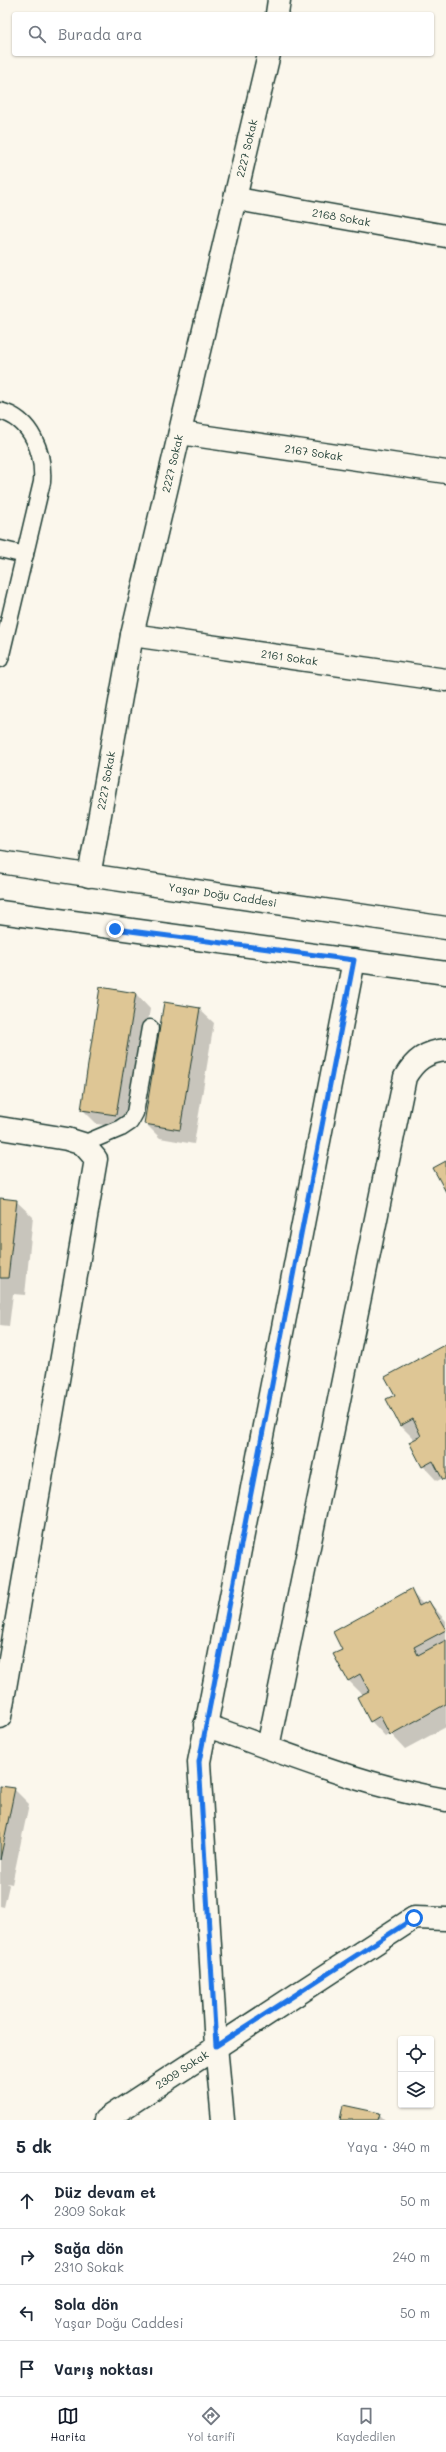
<!DOCTYPE html>
<html lang="tr">
<meta charset="utf-8">
<style>
:root{--surface:#fff;--page:#f6f6f7;--text:#1f2937;--muted:#747a83;--line:#e0e1e3;--accent:#111827}
body{margin:0;font-family:Mali,sans-serif;background:var(--page);color:var(--text)}
.controls{position:absolute;right:12px;bottom:12px;display:grid;overflow:hidden;border-radius:4px;box-shadow:0 1px 3px #0004}
.controls button{width:36px;height:36px;display:grid;place-items:center;padding:0;border:0;border-bottom:1px solid var(--line);background:var(--surface);color:var(--text);font:20px sans-serif}
.stop{position:absolute;width:12px;height:12px;margin:-9px;border:3px solid #1a73e8;border-radius:50%;background:#fff}
.stop.end{background:#1a73e8;border-color:#fff;box-shadow:0 1px 4px #0008}
.list{margin:0;padding:0;list-style:none}
h2{display:flex;justify-content:space-between;align-items:center;height:52px;margin:0;padding:0 16px;font-size:17px}
h2 small{font-size:13px;font-weight:400;color:var(--muted)}
.list li{display:grid;grid-template-columns:26px 1fr auto;gap:12px;align-items:center;box-sizing:border-box;height:56px;padding:0 16px;border-top:1px solid var(--line)}
.list b{display:block;font-size:15px;white-space:nowrap}
.list p{margin:0;font-size:13px;white-space:nowrap;color:var(--muted)}
.list em{font-size:13px;font-style:normal;color:var(--muted)}
.icon{flex:none;width:22px;height:22px;fill:none;stroke:currentColor;stroke-width:2;stroke-linecap:round;stroke-linejoin:round}
.map{position:relative;flex:none;width:446px;height:2120px;overflow:hidden}
.search{position:absolute;background:var(--surface);box-shadow:0 1px 3px #0004;left:12px;right:12px;top:12px;height:44px;display:flex;align-items:center;gap:10px;box-sizing:border-box;padding:0 14px;border-radius:4px;color:var(--muted);font-size:15px}
.sheet{height:276px;background:var(--surface)}
nav{display:flex;justify-content:space-around;align-items:center;box-sizing:border-box;height:56px;border-top:1px solid var(--line);background:var(--surface);font-size:11px;color:var(--muted)}
nav a{display:grid;justify-items:center;gap:2px}
nav .on{color:var(--accent)}
.map>svg:first-child{display:block}
.shadow{fill:#0003}
.building{fill:#dec695;stroke:#1f3d34}
.lines{fill:none;stroke-linecap:round;stroke-linejoin:round}
.service-casing{stroke:#1f3d34;stroke-width:19}
.minor-casing{stroke:#1f3d34;stroke-width:25}
.secondary-casing{stroke:#1f3d34;stroke-width:25}
.service{stroke:#fbf7ec;stroke-width:16}
.minor{stroke:#fbf7ec;stroke-width:22}
.secondary{stroke:#fbf7ec;stroke-width:22}
.route{stroke:#1a73e8;stroke-width:5}
.labels{text-anchor:middle;stroke-width:3;stroke-linejoin:round;paint-order:stroke}
.street-label{font-size:11px;fill:#1f3d34;stroke:#fbf7ec}
</style>
<div class="map">
<svg width="446" height="2120" viewBox="0 0 446 2120">
<rect width="100%" height="100%" fill="#fbf7ec"/>
<filter id="ink" filterUnits="userSpaceOnUse"><feTurbulence type="fractalNoise" baseFrequency=".025" numOctaves="2"/><feDisplacementMap in="SourceGraphic" scale="8" xChannelSelector="R" yChannelSelector="G"/><feConvolveMatrix kernelMatrix="1 2 1 2 8 2 1 2 1" color-interpolation-filters="sRGB"/></filter>
<g filter="url(#ink)">
<g class="shadow">
<path d="M136 994 150 1009 131 1129 97 1124 82 1109Z"/>
<path d="M199 1009 214 1023 194 1144 160 1138 146 1124Z"/>
<path d="M0 1199 16 1201 33 1217 25 1295 13 1294 9 1326 0 1325Z"/>
<path d="M446 1345V1482L443 1478 437 1481 423 1466 415 1440 401 1426 387 1400 396 1395Z"/>
<path d="M410 1591 424 1605 429 1602 446 1621V1727L405 1749 390 1733 385 1736 371 1721 363 1695 349 1681 335 1655 344 1650Z"/>
<path d="M0 1787 14 1789 29 1804 12 1884 7 1883 9 1885 4 1907 0 1906Z"/>
<path d="M379 2114 385 2120H341Z"/>
</g>
<g class="building">
<path d="M100 987 136 993 116 1115 81 1110Z"/>
<path d="M164 1002 200 1008 180 1130 144 1124Z"/>
<path d="M446 1161V1192L433 1168Z"/>
<path d="M0 1198 17 1200 8 1278H0Z"/>
<path d="M446 1344V1478L443 1480 433 1461 422 1467 409 1442 421 1436 413 1419 400 1426 386 1399 395 1395 385 1377Z"/>
<path d="M411 1589 419 1606 429 1601 446 1630 414 1647 418 1655 446 1640V1704L390 1735 380 1716 370 1722 357 1697 369 1691 360 1674 348 1681 333 1654 342 1650 333 1632Z"/>
<path d="M0 1786 15 1788 0 1860Z"/>
<path d="M343 2105 380 2113 378 2120H340Z"/>
</g>
<g class="lines">
<g class="service-casing">
<g id="service">
<path d="M0 411C32 419 44 453 42 482L0 659"/>
<path d="M0 549 25 555"/>
<path d="M83 1144 121 1128 130 1122 135 1113 150 1028"/>
</g>
</g>
<g class="minor-casing">
<g id="minor">
<path d="M277 14 279 0"/>
<path id="s1" d="M237 199 446 236"/>
<path id="s2" d="M180 433 446 472"/>
<path id="s3" d="M132 635 446 680"/>
<path id="s4" d="M89 876 132 635 269 54"/>
<path d="M0 1128 67 1139 83 1144 96 1159 0 1717"/>
<path d="M205 1725C285 1753 363 1786 446 1800"/>
<path d="M268 1747 405 1077C415 1060 426 1052 446 1050"/>
<path id="s5" d="M105 2120 414 1918 446 1919"/>
<path d="M223 2120 216 2046 199 1762 354 960"/>
</g>
</g>
<g class="secondary-casing">
<g id="secondary">
<path id="s6" d="M0 862 446 928"/>
<path d="M0 912 446 973"/>
</g>
</g>
<use href="#service" class="service"/>
<use href="#minor" class="minor"/>
<use href="#secondary" class="secondary"/>
</g>
</g>
<g class="lines" filter="url(#ink)">
<path class="route" d="M115 929 354 960 199 1762 216 2046 414 1918"/>
</g>
<g class="labels">
<g class="street-label">
<text dy="4" stroke="none"><textPath href="#s4" startOffset="745">2227 Sokak</textPath></text>
<text dy="4" stroke="none"><textPath href="#s1" startOffset="106">2168 Sokak</textPath></text>
<text dy="4" stroke="none"><textPath href="#s2" startOffset="135">2167 Sokak</textPath></text>
<text dy="4" stroke="none"><textPath href="#s4" startOffset="421">2227 Sokak</textPath></text>
<text dy="4" stroke="none"><textPath href="#s3" startOffset="159">2161 Sokak</textPath></text>
<text dy="4" stroke="none"><textPath href="#s4" startOffset="97">2227 Sokak</textPath></text>
<text dy="4" stroke="none"><textPath href="#s6" startOffset="225">Yaşar Doğu Caddesi</textPath></text>
<text dy="4" stroke="none"><textPath href="#s5" startOffset="92">2309 Sokak</textPath></text>
</g>
</g>
</svg>
<div class="controls">
<button><svg class="icon" aria-label="locate" viewBox="0 0 24 24"><circle cx="12" cy="12" r="6"/><path d="M12 2v4M12 18v4M2 12h4M18 12h4"/></svg></button>
<button><svg class="icon" aria-label="layers" viewBox="0 0 24 24"><path d="M12 4l9 5-9 5-9-5zM3 14l9 5 9-5"/></svg></button>
</div>
<div class="stop" style="left:414px;top:1918px"></div>
<div class="stop end" style="left:115px;top:929px"></div>
<div class="search"><svg class="icon" aria-label="search" viewBox="0 0 24 24"><circle cx="10" cy="10" r="6"/><path d="M15 15l6 6"/></svg>Burada ara</div>
</div>
<section class="sheet">
<h2>5 dk<small>Yaya · 340 m</small></h2>
<ul class="list">
<li><svg class="icon" aria-label="ahead" viewBox="0 0 24 24"><path d="M12 20V5M6 11l6-6 6 6"/></svg><div><b>Düz devam et</b><p>2309 Sokak</p></div><em>50 m</em></li>
<li><svg class="icon" aria-label="right" viewBox="0 0 24 24"><path d="M7 20v-9h11M14 6l5 5-5 5"/></svg><div><b>Sağa dön</b><p>2310 Sokak</p></div><em>240 m</em></li>
<li><svg class="icon" aria-label="left" viewBox="0 0 24 24"><path d="M17 20v-9H6M10 6l-5 5 5 5"/></svg><div><b>Sola dön</b><p>Yaşar Doğu Caddesi</p></div><em>50 m</em></li>
<li><svg class="icon" aria-label="arrive" viewBox="0 0 24 24"><path d="M6 21V4h12l-3 4 3 4H6"/></svg><div><b>Varış noktası</b></div></li>
</ul>
</section>
<nav>
<a class="on"><svg class="icon" aria-label="map" viewBox="0 0 24 24"><path d="M3 6l6-2 6 2 6-2v14l-6 2-6-2-6 2zM9 4v14M15 6v14"/></svg>Harita</a>
<a><svg class="icon" aria-label="directions" viewBox="0 0 24 24"><path d="M12 3l9 9-9 9-9-9zM9 14v-3h6M13 9l2 2-2 2"/></svg>Yol tarifi</a>
<a><svg class="icon" aria-label="saved" viewBox="0 0 24 24"><path d="M7 4h10v16l-5-4-5 4z"/></svg>Kaydedilen</a>
</nav>
